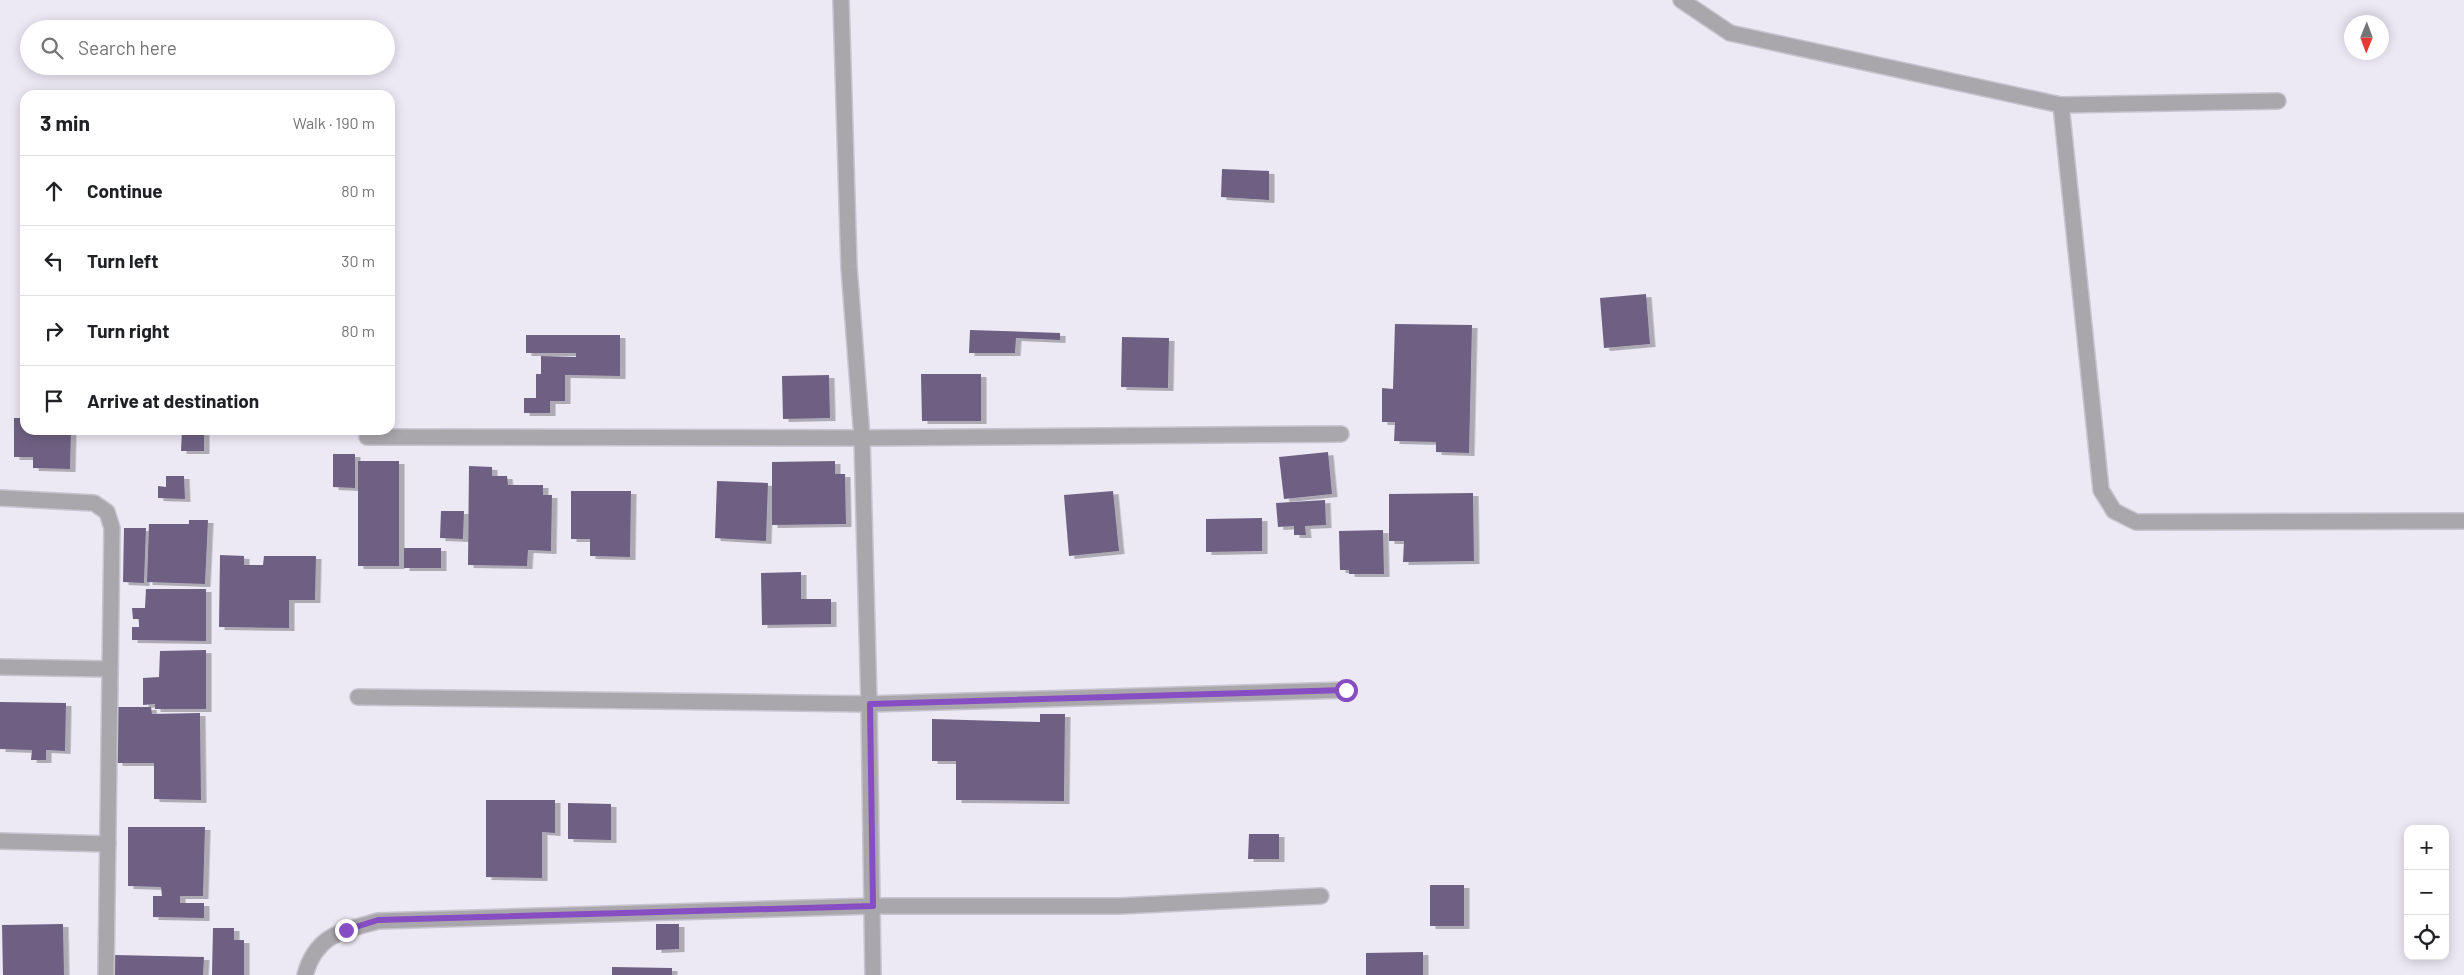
<!DOCTYPE html>
<meta charset="utf-8">
<style>
:root{--surface:#fff;--page:#f2f2f2;--text:#202124;--muted:#757577;--line:#e0e0e0}
body{margin:0;font-family:Barlow,sans-serif;background:var(--page);color:var(--text)}
.controls{position:absolute;right:15px;bottom:15px;display:grid;overflow:hidden;border-radius:10px;box-shadow:0 2px 12px #0003}
.controls button{width:45px;height:45px;display:grid;place-items:center;padding:0;border:0;border-bottom:1px solid var(--line);background:var(--surface);color:var(--text);font:25px sans-serif}
.compass{position:absolute;left:2344px;top:15px;width:45px;height:45px;border-radius:50%;background:var(--surface);box-shadow:0 2px 12px #0003;rotate:181deg}
.stop{position:absolute;width:15px;height:15px;margin:-11px;border:4px solid #874dc3;border-radius:50%;background:#fff}
.stop.end{background:#874dc3;border-color:#fff;box-shadow:0 1px 5px #0008}
.list{margin:0;padding:0;list-style:none}
h2{display:flex;justify-content:space-between;align-items:center;height:65px;margin:0;padding:0 20px;font-size:21px}
h2 small{font-size:16px;font-weight:400;color:var(--muted)}
.list li{display:grid;grid-template-columns:32px 1fr auto;gap:15px;align-items:center;box-sizing:border-box;height:70px;padding:0 20px;border-top:1px solid var(--line)}
.list b{display:block;font-size:19px;white-space:nowrap}
.list em{font-size:16px;font-style:normal;color:var(--muted)}
.icon{flex:none;width:28px;height:28px;fill:none;stroke:currentColor;stroke-width:2;stroke-linecap:round;stroke-linejoin:round}
.map{position:relative;flex:none;width:2464px;height:975px;overflow:hidden}
.search{position:absolute;background:var(--surface);box-shadow:0 2px 12px #0003;left:20px;top:20px;width:375px;height:55px;display:flex;align-items:center;gap:12px;box-sizing:border-box;padding:0 18px;border-radius:28px;color:var(--muted);font-size:19px}
.panel{position:absolute;background:var(--surface);box-shadow:0 2px 12px #0003;left:20px;top:90px;width:375px;height:345px;border-radius:15px}
.map>svg:first-child{display:block}
.building{fill:#6e6082;filter:url(#shadow)}
.lines{fill:none;stroke-linecap:round;stroke-linejoin:round}
.minor-casing{stroke:#c8c4cf;stroke-width:18}
.minor{stroke:#a9a7ac;stroke-width:15}
.route{stroke:#874dc3;stroke-width:6}
</style>
<div class="map">
<svg width="2464" height="975" viewBox="0 0 2464 975">
<defs>
<filter id="shadow"><feDropShadow dx="5.5" dy="3" stdDeviation="0" flood-color="#0004"/></filter>
</defs>
<rect width="100%" height="100%" fill="#ece8f4"/>
<g class="building">
<path d="M1222 169 1269 171V200L1221 197Z"/>
<path d="M1646 294 1650 344 1604 348 1600 298Z"/>
<path d="M1395 324 1472 325 1469 453 1436 452V442L1394 441 1395 422H1382V388L1393 389Z"/>
<path d="M970 330 1060 333V340L1016 338 1015 353H969Z"/>
<path d="M526 335H620V376L565 375V401H550V413H524V398H536V374H541V356L576 357V353H526Z"/>
<path d="M1122 337 1169 338 1168 388 1121 387Z"/>
<path d="M921 374H981V421H922Z"/>
<path d="M829 375 830 418 783 419 782 376Z"/>
<path d="M14 418H25V430H71L70 469 33 468V457H14Z"/>
<path d="M182 430H204V451H181Z"/>
<path d="M1328 452 1332 494 1284 499 1279 457Z"/>
<path d="M333 454H355V488L333 487Z"/>
<rect x="358" y="461" width="41" height="105"/>
<path d="M835 461V474H845L846 524 772 525V462Z"/>
<path d="M469 466 492 467V476H507L508 485H543V495H552L551 551 528 550 527 566 468 565Z"/>
<path d="M166 476H184L185 499 158 498V486L166 487Z"/>
<path d="M717 481 768 483 766 541 715 538Z"/>
<path d="M571 491H631L630 557 590 556V539H571Z"/>
<path d="M1113 491 1119 551 1069 556 1064 495Z"/>
<path d="M1473 493 1474 561 1403 562 1404 541H1389V494Z"/>
<path d="M1325 500 1326 525 1305 526 1306 535H1294V526L1278 527 1276 503Z"/>
<path d="M441 511H464L463 539 440 538Z"/>
<path d="M1262 518V551L1206 552V519Z"/>
<path d="M189 520H208L205 584 147 582 149 524H189Z"/>
<path d="M124 528H146L144 583 123 582Z"/>
<path d="M1383 530 1384 574H1349V570H1340L1339 531Z"/>
<rect x="404" y="548" width="37" height="20"/>
<path d="M220 555 244 556V565H263L264 556H316L315 600H289V628L219 627Z"/>
<path d="M801 572V599H831V624L762 625 761 573Z"/>
<path d="M146 589H206V641L132 640V627H139V619H133L132 608H145Z"/>
<path d="M206 650V709H155V704L143 705V678L159 677 160 651Z"/>
<path d="M0 702 66 703 65 751 46 750V760H31L32 750 0 749Z"/>
<path d="M117 707H151L152 714 200 713 201 800 154 799V763H117Z"/>
<path d="M1040 714H1065L1064 801 956 800V761H932V719L1040 722Z"/>
<path d="M486 800H555V833L542 832V878L486 877Z"/>
<path d="M568 803 611 804V840L568 839Z"/>
<path d="M128 827H205L203 896H180V903H204V918L153 917V896H162L161 887 128 886Z"/>
<path d="M1249 834H1279V859H1248Z"/>
<rect x="1430" y="885" width="34" height="41"/>
<path d="M63 924 64 975H3L2 925Z"/>
<path d="M656 924H679V949L656 950Z"/>
<path d="M213 928H234V940H244V975H212Z"/>
<path d="M1423 952V975H1366V953Z"/>
<path d="M115 955 204 957 203 975H114Z"/>
<path d="M612 967 672 968V975H612Z"/>
</g>
<g class="lines">
<g class="minor-casing">
<g id="minor">
<path d="M841 0 849 267 862 438 869 704 873 975"/>
<path d="M1681 0 1730 33 2061 105 2278 101"/>
<path d="M2061 105 2101 490 2114 511 2136 522 2464 521"/>
<path d="M367 437 862 438 1341 434"/>
<path d="M0 498 94 503 107 512 112 528 106 975"/>
<path d="M0 667 109 669"/>
<path d="M358 697 869 704 1346 690"/>
<path d="M0 841 108 844"/>
<path d="M305 975C316 934 343 931 378 921L873 906H1120L1321 896"/>
</g>
</g>
<use href="#minor" class="minor"/>
</g>
<g class="lines">
<path class="route" d="M346 930 378 920 873 906 870 704 1346 690"/>
</g>
</svg>
<div class="controls">
<button>+</button>
<button>−</button>
<button><svg class="icon" aria-label="locate" viewBox="0 0 24 24"><circle cx="12" cy="12" r="6"/><path d="M12 2v4M12 18v4M2 12h4M18 12h4"/></svg></button>
</div>
<svg class="compass" viewBox="-18 -18 36 36"><path d="M0-13l5 13h-10z" fill="#e53935"/><path d="M0 13l5-13h-10z" fill="#757577"/></svg>
<div class="stop" style="left:1346px;top:690px"></div>
<div class="stop end" style="left:346px;top:930px"></div>
<div class="search"><svg class="icon" aria-label="search" viewBox="0 0 24 24"><circle cx="10" cy="10" r="6"/><path d="M15 15l6 6"/></svg>Search here</div>
<section class="panel">
<h2>3 min<small>Walk · 190 m</small></h2>
<ul class="list">
<li><svg class="icon" aria-label="ahead" viewBox="0 0 24 24"><path d="M12 20V5M6 11l6-6 6 6"/></svg><div><b>Continue</b></div><em>80 m</em></li>
<li><svg class="icon" aria-label="left" viewBox="0 0 24 24"><path d="M17 20v-9H6M10 6l-5 5 5 5"/></svg><div><b>Turn left</b></div><em>30 m</em></li>
<li><svg class="icon" aria-label="right" viewBox="0 0 24 24"><path d="M7 20v-9h11M14 6l5 5-5 5"/></svg><div><b>Turn right</b></div><em>80 m</em></li>
<li><svg class="icon" aria-label="arrive" viewBox="0 0 24 24"><path d="M6 21V4h12l-3 4 3 4H6"/></svg><div><b>Arrive at destination</b></div></li>
</ul>
</section>
</div>
